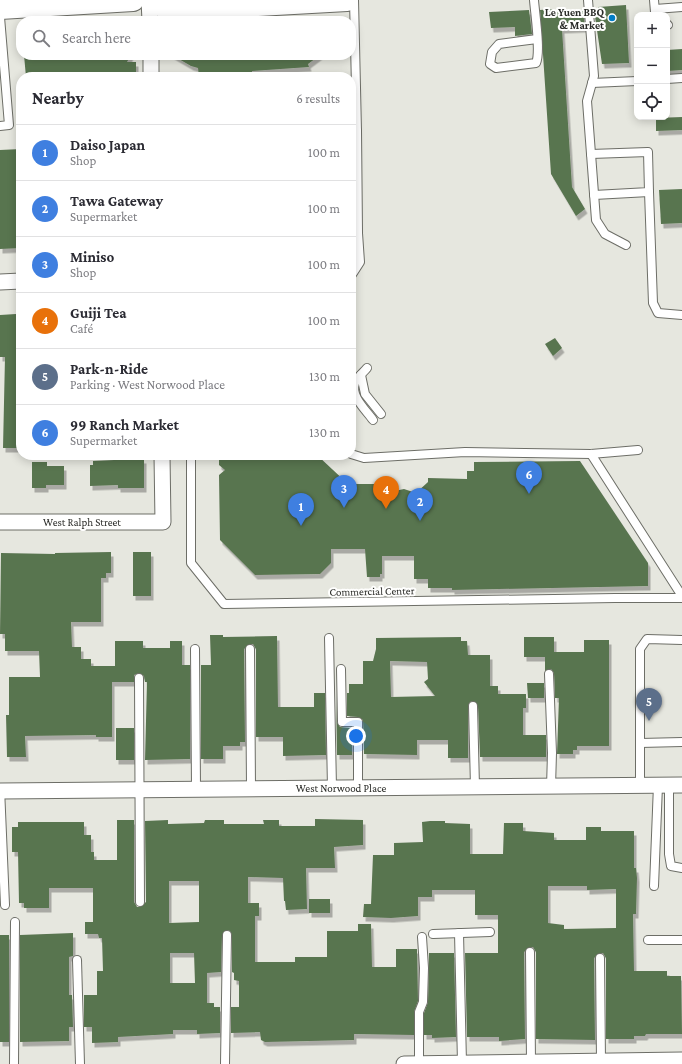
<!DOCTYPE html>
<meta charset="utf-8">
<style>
:root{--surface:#fff;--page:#f7f7f7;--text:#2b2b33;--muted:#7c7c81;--line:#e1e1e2;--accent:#1a73e8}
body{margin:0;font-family:"Crimson Pro",serif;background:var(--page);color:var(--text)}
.controls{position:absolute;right:12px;top:12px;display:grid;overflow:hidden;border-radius:8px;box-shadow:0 2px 10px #0003}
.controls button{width:36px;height:36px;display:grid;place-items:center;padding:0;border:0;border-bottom:1px solid var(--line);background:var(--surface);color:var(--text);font:20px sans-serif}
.you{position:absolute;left:356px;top:736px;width:14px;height:14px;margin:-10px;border:3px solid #fff;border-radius:50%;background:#1a73e8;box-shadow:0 0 0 6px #1a73e833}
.badge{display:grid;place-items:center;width:26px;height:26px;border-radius:50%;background:var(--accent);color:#fff;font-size:13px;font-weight:700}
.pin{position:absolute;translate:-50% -33px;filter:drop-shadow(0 1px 2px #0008)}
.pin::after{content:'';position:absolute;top:21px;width:14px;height:12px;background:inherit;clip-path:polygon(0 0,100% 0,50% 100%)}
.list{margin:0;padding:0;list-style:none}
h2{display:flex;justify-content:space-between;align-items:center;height:52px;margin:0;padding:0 16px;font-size:17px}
h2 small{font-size:13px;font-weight:400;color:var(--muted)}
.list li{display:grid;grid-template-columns:26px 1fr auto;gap:12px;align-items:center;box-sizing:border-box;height:56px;padding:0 16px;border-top:1px solid var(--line)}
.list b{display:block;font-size:15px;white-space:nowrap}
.list p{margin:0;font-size:13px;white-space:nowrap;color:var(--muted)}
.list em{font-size:13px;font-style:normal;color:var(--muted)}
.icon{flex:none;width:22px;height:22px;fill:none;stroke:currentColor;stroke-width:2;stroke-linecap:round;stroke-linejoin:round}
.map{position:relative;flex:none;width:682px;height:1064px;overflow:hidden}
.search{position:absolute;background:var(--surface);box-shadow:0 2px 10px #0003;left:16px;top:16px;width:340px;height:44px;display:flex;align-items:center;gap:10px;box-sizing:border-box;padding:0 14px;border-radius:16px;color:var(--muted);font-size:15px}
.panel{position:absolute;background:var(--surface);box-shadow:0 2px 10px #0003;left:16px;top:72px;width:340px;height:388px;border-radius:16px}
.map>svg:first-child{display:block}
.building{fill:#597450;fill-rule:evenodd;filter:url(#shadow)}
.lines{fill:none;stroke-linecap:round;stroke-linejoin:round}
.service-casing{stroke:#6d6e67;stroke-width:10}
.minor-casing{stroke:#6d6e67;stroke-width:17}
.primary-casing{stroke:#6d6e67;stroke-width:24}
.service{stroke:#fff;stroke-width:8}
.minor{stroke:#fff;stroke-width:15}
.primary{stroke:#fff;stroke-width:22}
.poi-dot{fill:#027dc6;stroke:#fffffe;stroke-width:1.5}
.labels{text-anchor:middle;stroke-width:4;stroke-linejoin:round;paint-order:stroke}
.poi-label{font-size:11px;font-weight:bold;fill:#2b2c29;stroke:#fffffe;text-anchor:end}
.street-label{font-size:11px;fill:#2b2c29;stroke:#fffffe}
</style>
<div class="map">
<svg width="682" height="1064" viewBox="0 0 682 1064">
<defs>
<filter id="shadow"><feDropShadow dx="2.5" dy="4.5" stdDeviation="0" flood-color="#0004"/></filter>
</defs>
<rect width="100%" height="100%" fill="#e6e7df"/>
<g class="building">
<path d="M626 5 629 63 602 64 594 10H598V7Z"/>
<path d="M552 9 553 12 583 11 585 28 562 29 572 187 585 209 576 216 551 174 540 10Z"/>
<path d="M529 10 532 34 515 36V27L491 28 489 12Z"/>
<path d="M682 49V70L667 71V50Z"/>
<path d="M24 55H131L127 62H136V77H26Z"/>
<path d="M172 55H320L308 64 309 67 252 71V73L227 75V77H199L198 68 191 66Z"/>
<path d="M682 117V130L656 131V118Z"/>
<path d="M21 149V248L0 249V150Z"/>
<path d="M682 189V223L661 224 659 190Z"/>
<path d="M16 314 18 358H21V391H19L21 448H3L5 357H0V315Z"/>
<path d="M555 338 562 348 553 356 545 344Z"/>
<path d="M114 455H131V458L144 459V488H118V485L90 486V465H93V461L114 460Z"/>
<path d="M219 455H317L348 484H381L390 492 404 489 416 493 428 482V478L467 479V471H474V462L580 461 648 563V586L452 590V588H428V579H414V556H382V574H380V577H367L365 549H331V563L320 574 255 575 220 540 219 475 225 470 219 465Z"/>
<path d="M32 462H47V466H64V485H46V488H32Z"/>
<path d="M111 552V573H106V578H101V622H71L72 647H81V659H91V666H115V641H143V648H170V641H182V665H190V759L145 760 147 682H145L144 676 139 673 134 675V682H112V737H96V735L25 736 26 757H7L6 715H9V677H40L39 651H5V634H0L1 553 55 554V553Z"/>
<rect x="133" y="552" width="18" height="44"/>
<path d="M210 635H223V637L277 636 278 707H314V693H325L326 755 283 756V737H256V649L253 644H250L244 649 245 742H240V746H223V759H201V665H211Z"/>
<path d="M461 637V641H467L468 655H490V686H498V694H526V708H523V735H546V757H480L478 706 473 701 470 702 468 706V758H448V740H417V755L364 754 363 720 358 717 347 716V693H349V684H363V661H373L376 649V638ZM390 661 427 662 428 679 424 682 435 696 391 697Z"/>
<path d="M524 637H554V652H584V640H609V746H577V750H573V754H557L559 698H555L554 673 551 669 545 671V657H524Z"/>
<path d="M527 683H544V698H528Z"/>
<path d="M336 693 337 722 340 727 352 728V755H337Z"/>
<rect x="116" y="728" width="18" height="32"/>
<path d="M315 819 363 820V845L334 847 335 868H306L307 909 286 910 285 901H284L283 878 248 877V903H259V916H255V962H295V957H327V931H358V924H371L372 967H396V949H417L418 1001 414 1012V1035L354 1034V1040L265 1042 261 1040 260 1032 231 1033V1007H239V981L234 980V973L232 972V935L230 931 227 930 222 935 221 972 207 973V1003H214V1007H220V1033L197 1034V1030H173V1034L118 1037V1042L92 1043V1027H84V995H97V971H103L102 938H99L98 934H85V922H93V888H49V908H24V903H19L18 852H12V827H18V822H84V835H91V852H94V860H117V820H134V902L137 907H140L146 902 145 821 168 820V824L204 823 205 820H224V824H264L263 820H279V826H315ZM169 881H199V922L169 923ZM170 953H194L195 983H170Z"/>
<path d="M430 821H445V823L470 824V854H503L504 823H523V831L554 833V840H586V827H601V831H634V868H636L637 878 636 914H633L634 971H667V976H681L682 1034H646L645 1036H634V1039H606V958L603 953H600L594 958 595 1040 536 1039V952L533 947H530L524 952 525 1039 499 1041V1037H467L465 953H498V915H475V890H432V897H418V916L391 918 363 917 364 904H371L373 855H394V843L423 842 422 822ZM548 886H587V890L616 889V928L564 929V925L548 923Z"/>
<rect x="309" y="899" width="21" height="14"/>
<path d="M73 933V956L69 957V995H72L73 1027H69V1041L20 1042V935Z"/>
<rect x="0" y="935" width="9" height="107"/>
<path d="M429 953H454L456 1037 432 1038V1035H424V1013L428 1002Z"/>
</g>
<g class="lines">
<g class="service-casing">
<g id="service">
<path d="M534 0C535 14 541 52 536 63L496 68 490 64 492 52 499 44 537 39"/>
<path d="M588 0 594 76 587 101 596 220 605 234 626 245"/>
<path d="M654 0 655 12 657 15"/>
<path d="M655 9 682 7"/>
<path d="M0 17 9 125 0 126"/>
<path d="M667 24 668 25"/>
<path d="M667 79 682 78"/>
<path d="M592 83 637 81"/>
<path d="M351 131H357L354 0"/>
<path d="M591 154 648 152 649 192 594 195"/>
<path d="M649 192 653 303 658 313 682 315"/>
<path d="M351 276 360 262 358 233 357 131"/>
<path d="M367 368C364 372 357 377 355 383 350 396 366 410 373 420"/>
<path d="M361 375 365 394 381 414"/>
<path d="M351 454 364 458 465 452 591 454 638 450"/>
<path d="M591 454 682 596"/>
<path d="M191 455V563L224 604 615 598H682"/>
<path d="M329 638 332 788"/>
<path d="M195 649 196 788"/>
<path d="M250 649 251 788"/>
<path d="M341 669 342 722H358V788"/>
<path d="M549 674 552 753 551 787"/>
<path d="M139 678 140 902"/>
<path d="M473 706 475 787"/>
<path d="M640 743 682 742"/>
<path d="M669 785V854L671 866 682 868"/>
<path d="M640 786V649L647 639 682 640"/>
<path d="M0 788 5 905"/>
<path d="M654 886 658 785"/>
<path d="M459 933 462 1063"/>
<path d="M433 934 490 932"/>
<path d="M648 940H682"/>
<path d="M530 952 531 1062"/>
<path d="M600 958 601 1061"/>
<path d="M77 960 80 1064"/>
<path d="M14 1064 15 922"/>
<path d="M225 1064 227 935"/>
<path d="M419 1064V1012L423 1002 424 968 422 937"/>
</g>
</g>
<g class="minor-casing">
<g id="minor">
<path d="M149 0 150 21"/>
<path d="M151 55V77"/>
<path d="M0 282 21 281"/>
<path d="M0 522H163L162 455"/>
<path d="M0 791 682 785"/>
<path d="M404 1064 682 1060"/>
</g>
</g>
<g class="primary-casing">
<g id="primary">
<path d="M151 0 170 10 347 0"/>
<path d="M0 8 133 0"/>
</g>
</g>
<use href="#service" class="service"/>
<use href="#minor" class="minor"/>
<use href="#primary" class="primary"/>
</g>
<circle class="poi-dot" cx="612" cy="18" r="4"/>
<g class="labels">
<g class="poi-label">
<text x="604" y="16">Le Yuen BBQ<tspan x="604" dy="13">&amp; Market</tspan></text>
</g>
<g class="street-label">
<text x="82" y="526">West Ralph Street</text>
<text transform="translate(372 591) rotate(-1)" y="4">Commercial Center</text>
<text x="341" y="792">West Norwood Place</text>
</g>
</g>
</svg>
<div class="controls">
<button>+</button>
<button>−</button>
<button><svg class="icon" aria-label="locate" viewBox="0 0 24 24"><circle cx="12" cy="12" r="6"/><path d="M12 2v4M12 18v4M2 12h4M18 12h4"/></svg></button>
</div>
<div class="you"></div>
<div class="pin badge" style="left:301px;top:526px;background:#3f7fe0">1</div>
<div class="pin badge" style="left:420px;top:521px;background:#3f7fe0">2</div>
<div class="pin badge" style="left:344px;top:508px;background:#3f7fe0">3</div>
<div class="pin badge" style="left:386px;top:509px;background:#e8710a">4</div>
<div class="pin badge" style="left:649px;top:721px;background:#5c6f8a">5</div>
<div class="pin badge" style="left:529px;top:494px;background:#3f7fe0">6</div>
<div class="search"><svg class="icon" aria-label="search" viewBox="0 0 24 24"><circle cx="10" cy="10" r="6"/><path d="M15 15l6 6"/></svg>Search here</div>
<section class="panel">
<h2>Nearby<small>6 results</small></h2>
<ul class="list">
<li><span class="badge" style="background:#3f7fe0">1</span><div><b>Daiso Japan</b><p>Shop</p></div><em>100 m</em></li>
<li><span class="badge" style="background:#3f7fe0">2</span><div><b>Tawa Gateway</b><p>Supermarket</p></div><em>100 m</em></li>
<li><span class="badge" style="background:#3f7fe0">3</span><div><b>Miniso</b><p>Shop</p></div><em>100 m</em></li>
<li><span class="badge" style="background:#e8710a">4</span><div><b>Guiji Tea</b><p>Café</p></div><em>100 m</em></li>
<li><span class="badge" style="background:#5c6f8a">5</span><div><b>Park-n-Ride</b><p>Parking · West Norwood Place</p></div><em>130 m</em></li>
<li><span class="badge" style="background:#3f7fe0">6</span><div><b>99 Ranch Market</b><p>Supermarket</p></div><em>130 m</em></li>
</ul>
</section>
</div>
